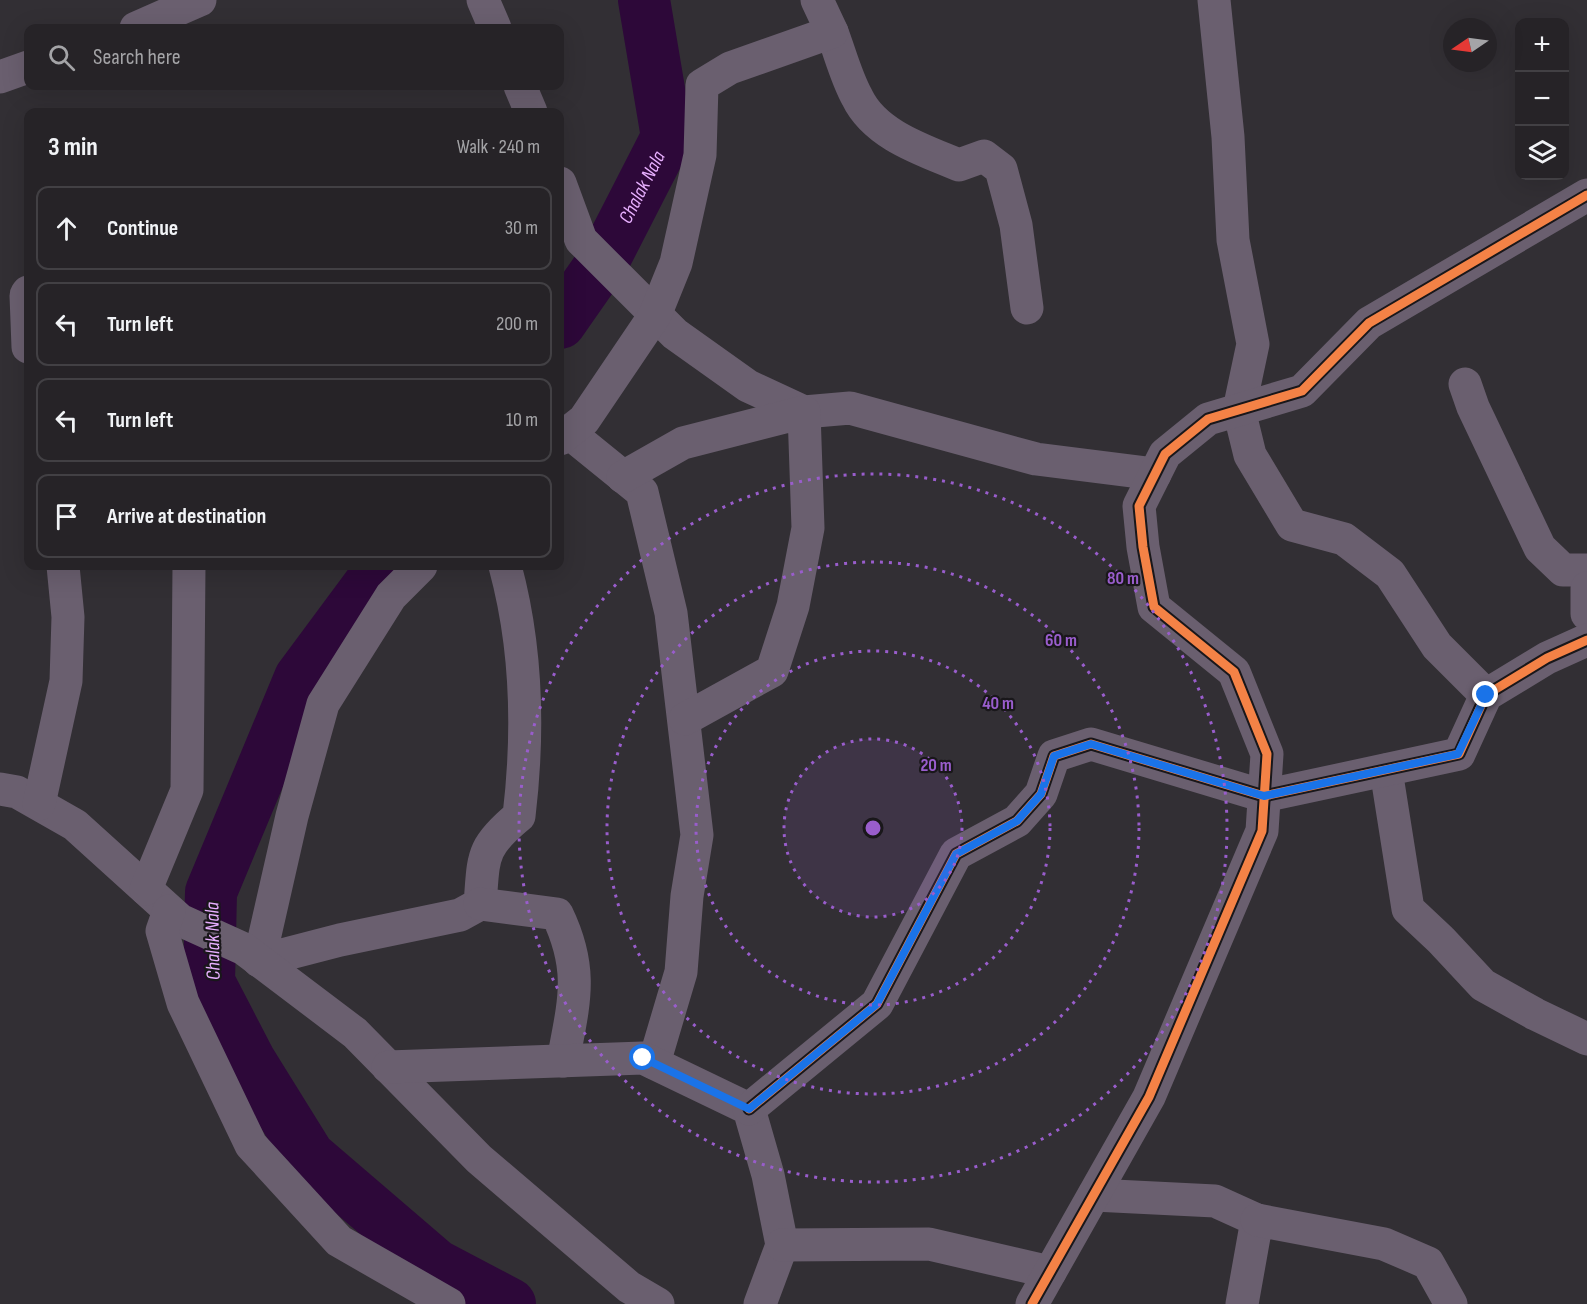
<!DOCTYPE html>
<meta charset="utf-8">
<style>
:root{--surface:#262327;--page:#2e2b2f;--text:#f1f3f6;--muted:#a4a4a7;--line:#424044}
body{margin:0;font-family:"Sofia Sans Condensed",sans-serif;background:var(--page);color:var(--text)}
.controls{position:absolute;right:18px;top:18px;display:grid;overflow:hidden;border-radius:12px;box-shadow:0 6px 24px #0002}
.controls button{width:54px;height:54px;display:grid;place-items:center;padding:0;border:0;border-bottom:2px solid var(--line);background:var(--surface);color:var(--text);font:30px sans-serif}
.compass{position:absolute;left:1443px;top:18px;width:54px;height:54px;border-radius:50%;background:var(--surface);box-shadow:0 6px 24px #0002;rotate:257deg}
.stop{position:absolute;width:18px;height:18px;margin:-14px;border:4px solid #1a73e8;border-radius:50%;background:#fff}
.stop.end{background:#1a73e8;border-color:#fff;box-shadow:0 2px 6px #0008}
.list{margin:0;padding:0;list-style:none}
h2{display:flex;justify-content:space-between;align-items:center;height:78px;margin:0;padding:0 24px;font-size:26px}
h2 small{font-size:20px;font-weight:400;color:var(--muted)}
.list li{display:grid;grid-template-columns:39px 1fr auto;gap:18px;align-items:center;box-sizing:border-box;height:84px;margin:0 12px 12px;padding:0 12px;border:2px solid var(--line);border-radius:12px}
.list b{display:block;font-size:22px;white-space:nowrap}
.list em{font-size:20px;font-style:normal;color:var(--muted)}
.icon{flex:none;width:33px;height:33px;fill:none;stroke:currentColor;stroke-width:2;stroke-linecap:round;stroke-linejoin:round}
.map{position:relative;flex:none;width:1587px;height:1304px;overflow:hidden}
.search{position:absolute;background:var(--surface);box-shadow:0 6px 24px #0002;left:24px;top:24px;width:540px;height:66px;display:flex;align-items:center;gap:15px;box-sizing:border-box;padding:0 21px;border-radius:12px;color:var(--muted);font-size:22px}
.panel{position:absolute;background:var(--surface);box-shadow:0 6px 24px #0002;left:24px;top:108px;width:540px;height:462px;border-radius:12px}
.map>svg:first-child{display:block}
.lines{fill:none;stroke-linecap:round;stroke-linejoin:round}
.river{stroke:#2d0839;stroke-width:52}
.minor{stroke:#6a5f6f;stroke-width:33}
.cycleway-casing{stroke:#19171a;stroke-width:13}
.cycleway{stroke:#f48246;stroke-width:9}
.route{stroke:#1a73e8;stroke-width:8}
.ring{fill:none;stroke:#995dcc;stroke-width:3;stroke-dasharray:3 6}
.labels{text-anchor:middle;stroke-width:4.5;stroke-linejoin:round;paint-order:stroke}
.water-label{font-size:20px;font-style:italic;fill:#e7affe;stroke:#19171a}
.centre{fill:#995dcc;stroke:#19171a;stroke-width:3}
.ring-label{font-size:18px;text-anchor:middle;font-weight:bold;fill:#995dcc;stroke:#19171a;stroke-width:4.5;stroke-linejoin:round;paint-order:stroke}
</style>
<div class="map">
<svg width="1587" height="1304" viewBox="0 0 1587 1304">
<rect width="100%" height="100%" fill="#322f34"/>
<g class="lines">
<g class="river">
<path id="s1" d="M560 323 604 260 667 137 644 0"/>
<path d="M383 566 300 678 211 892 209 982 250 1061 309 1156 436 1265 510 1304"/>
</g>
<g class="minor">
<path d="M483 0 495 28"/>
<path d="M1214 0 1228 137 1233 240 1253 344 1239 410 1250 455 1292 525 1344 539 1390 574 1437 646 1486 695"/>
<path d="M136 28 200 0"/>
<path d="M832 32C840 53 846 77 857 97 875 135 923 150 959 165L984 156 1001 169 1016 225 1027 308"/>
<path d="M0 77 28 67"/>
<path d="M520 86 531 112"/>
<path d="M560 183 581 240 675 334 748 386 804 412 850 408 1036 459 1155 474"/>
<path d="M28 292 26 295 28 347"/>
<path d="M1465 384 1473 407 1540 548 1563 570H1587"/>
<path d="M568 432 642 492 671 613 697 835 687 896 681 972 654 1063"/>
<path d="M560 439 584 420 655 315 676 263 700 155 702 85 730 68 832 32 817 0"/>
<path d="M623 477 683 443 804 412 808 528 793 606 772 671 685 719"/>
<path d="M421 566 391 596 323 704 292 816 259 961 340 940 460 915 480 904C484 857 480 848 519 816 529 732 527 647 505 566"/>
<path d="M1587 588V614"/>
<path d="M1386 770 1408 909 1441 940 1483 985 1535 1014 1587 1039"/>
<path d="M0 789 17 792 75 825 180 920 244 949 355 1033 479 1159 629 1287 658 1304"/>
<path d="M39 804 66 681 68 617 63 566"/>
<path d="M146 889 187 790 189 566"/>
<path d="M480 904 557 914C584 970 574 1002 563 1061"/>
<path d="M169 911 162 931 183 1003 251 1145 339 1241 449 1304"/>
<path d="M388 1067 643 1058 749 1109 768 1175 782 1245 760 1304"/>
<path d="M749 1109 877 1004 956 854 1017 821 1041 794 1054 756 1091 744 1264 796 1459 754 1486 695 1547 658 1587 640"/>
<path d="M1094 1195 1215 1201 1257 1220 1242 1304"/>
<path d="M1257 1220 1384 1244 1428 1263 1451 1304"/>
<path d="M782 1245 929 1244 1050 1272"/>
<path d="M1032 1304 1149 1097 1262 831 1267 754 1234 672 1154 607 1143 547 1139 506 1165 454 1208 419 1302 391 1369 323 1587 195"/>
</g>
<g class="cycleway-casing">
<g id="cycleway">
<path d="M749 1109 877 1004 956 854 1017 821 1041 794 1054 756 1091 744 1264 796 1459 754 1486 695 1547 658 1587 640"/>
<path d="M1032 1304 1149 1097 1262 831 1267 754 1234 672 1154 607 1143 547 1139 506 1165 454 1208 419 1302 391 1369 323 1587 195"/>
</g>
</g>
<use href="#cycleway" class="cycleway"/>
</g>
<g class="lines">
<path class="route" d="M643 1058 749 1109 877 1004 956 854 1017 821 1041 794 1054 756 1091 744 1264 796 1458 754 1486 695"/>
</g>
<circle cx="873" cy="828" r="89" fill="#995dcc" fill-opacity=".12"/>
<g class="ring">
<circle cx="873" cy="828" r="89"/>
<circle cx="873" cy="828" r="177"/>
<circle cx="873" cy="828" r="266"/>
<circle cx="873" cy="828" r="354"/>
</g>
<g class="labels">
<g class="water-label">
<text dy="7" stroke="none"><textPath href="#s1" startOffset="159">Chalak Nala</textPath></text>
<text transform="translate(212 941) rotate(-91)" y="7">Chalak Nala</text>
</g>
</g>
<circle cx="873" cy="828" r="9" class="centre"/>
<g class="ring-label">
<text x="1123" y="584">80 m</text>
<text x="1061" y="646">60 m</text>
<text x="998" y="709">40 m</text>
<text x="936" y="771">20 m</text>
</g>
</svg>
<div class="controls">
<button>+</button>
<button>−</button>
<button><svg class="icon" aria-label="layers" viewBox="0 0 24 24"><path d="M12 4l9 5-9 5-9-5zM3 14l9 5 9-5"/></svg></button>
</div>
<svg class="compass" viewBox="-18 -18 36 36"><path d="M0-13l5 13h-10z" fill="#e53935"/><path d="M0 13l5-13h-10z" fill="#a4a4a7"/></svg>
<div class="stop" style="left:643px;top:1058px"></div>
<div class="stop end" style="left:1486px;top:695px"></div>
<div class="search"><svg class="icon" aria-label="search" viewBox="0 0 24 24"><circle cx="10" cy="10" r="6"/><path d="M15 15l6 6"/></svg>Search here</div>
<section class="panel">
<h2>3 min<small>Walk · 240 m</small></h2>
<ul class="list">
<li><svg class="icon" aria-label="ahead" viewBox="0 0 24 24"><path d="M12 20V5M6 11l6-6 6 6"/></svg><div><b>Continue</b></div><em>30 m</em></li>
<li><svg class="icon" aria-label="left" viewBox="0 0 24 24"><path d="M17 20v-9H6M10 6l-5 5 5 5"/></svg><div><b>Turn left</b></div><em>200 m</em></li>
<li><svg class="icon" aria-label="left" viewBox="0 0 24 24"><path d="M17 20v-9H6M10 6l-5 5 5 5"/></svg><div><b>Turn left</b></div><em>10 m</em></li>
<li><svg class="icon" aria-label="arrive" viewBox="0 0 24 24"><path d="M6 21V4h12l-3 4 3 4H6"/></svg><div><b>Arrive at destination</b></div></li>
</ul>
</section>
</div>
